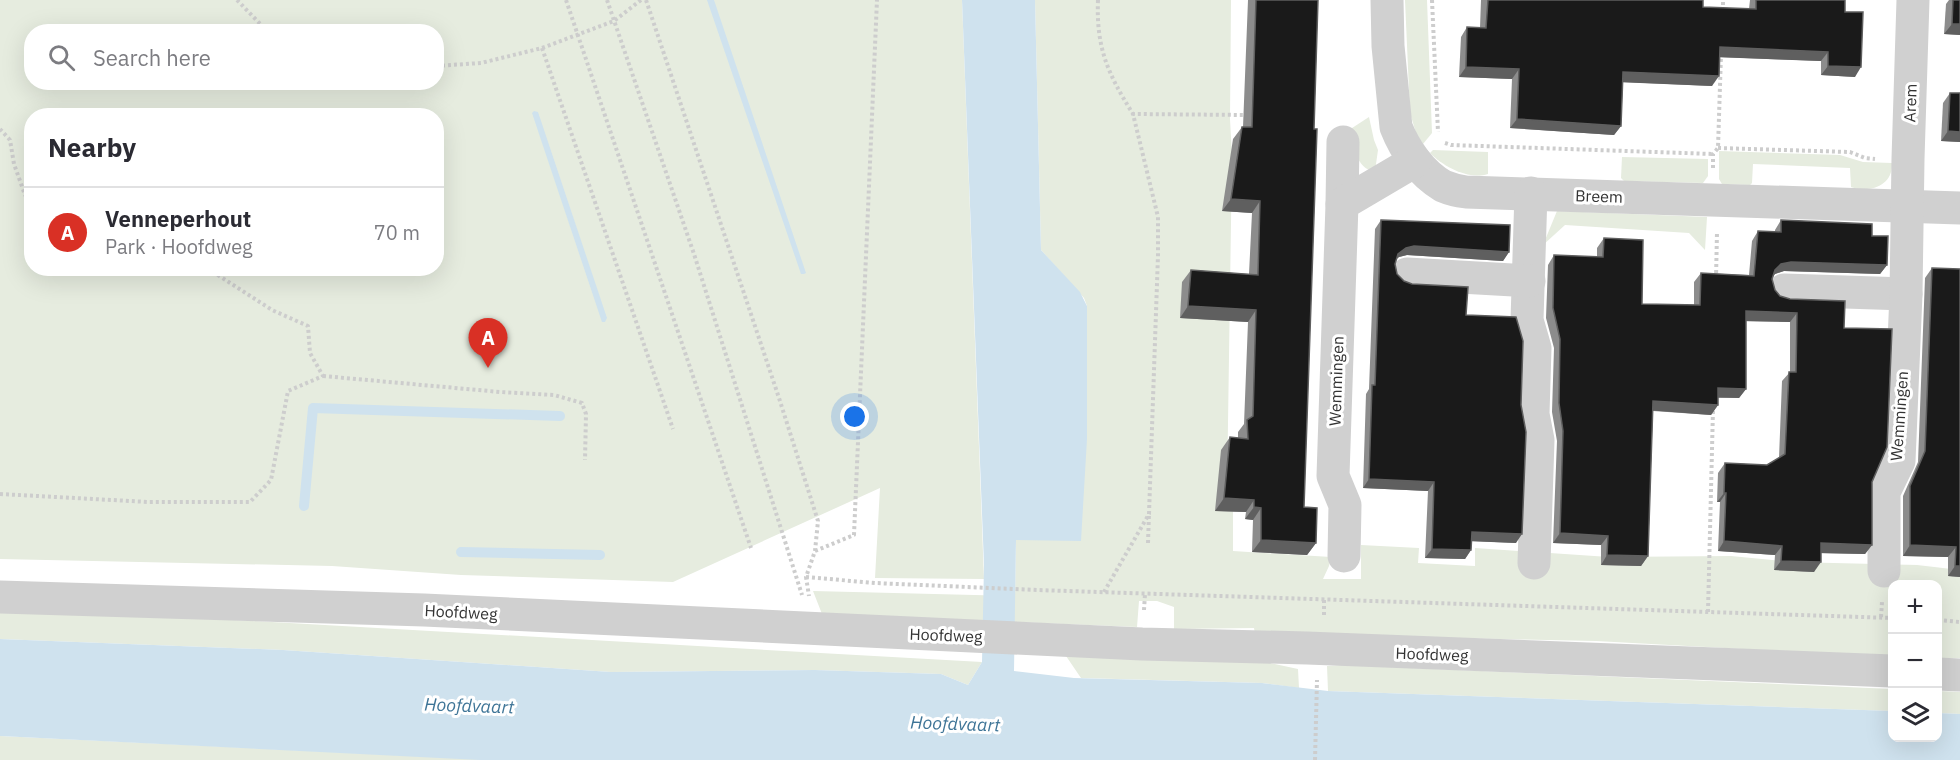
<!DOCTYPE html>
<meta charset="utf-8">
<style>
:root{--surface:#fff;--page:#f2f2f3;--text:#2b2b33;--muted:#7c7c81;--line:#e1e1e2;--accent:#d93025}
body{margin:0;font-family:"IBM Plex Sans",sans-serif;background:var(--page);color:var(--text)}
.controls{position:absolute;right:18px;bottom:18px;display:grid;overflow:hidden;border-radius:12px;box-shadow:0 6px 24px #0002}
.controls button{width:54px;height:54px;display:grid;place-items:center;padding:0;border:0;border-bottom:2px solid var(--line);background:var(--surface);color:var(--text);font:30px sans-serif}
.you{position:absolute;left:855px;top:417px;width:21px;height:21px;margin:-15px;border:4px solid #fff;border-radius:50%;background:#1a73e8;box-shadow:0 0 0 9px #1a73e833}
.badge{display:grid;place-items:center;width:39px;height:39px;border-radius:50%;background:var(--accent);color:#fff;font-size:20px;font-weight:700}
.pin{position:absolute;translate:-50% -50px;filter:drop-shadow(0 2px 3px #0008)}
.pin::after{content:'';position:absolute;top:32px;width:21px;height:18px;background:inherit;clip-path:polygon(0 0,100% 0,50% 100%)}
.list{margin:0;padding:0;list-style:none}
h2{display:flex;justify-content:space-between;align-items:center;height:78px;margin:0;padding:0 24px;font-size:26px}
h2 small{font-size:20px;font-weight:400;color:var(--muted)}
.list li{display:grid;grid-template-columns:39px 1fr auto;gap:18px;align-items:center;box-sizing:border-box;height:90px;padding:0 24px;border-top:2px solid var(--line)}
.list b{display:block;font-size:22px;white-space:nowrap}
.list p{margin:0;font-size:20px;white-space:nowrap;color:var(--muted)}
.list em{font-size:20px;font-style:normal;color:var(--muted)}
.icon{flex:none;width:33px;height:33px;fill:none;stroke:currentColor;stroke-width:2;stroke-linecap:round;stroke-linejoin:round}
.map{position:relative;flex:none;width:1960px;height:760px;overflow:hidden}
.search{position:absolute;background:var(--surface);box-shadow:0 6px 24px #0002;left:24px;top:24px;width:420px;height:66px;display:flex;align-items:center;gap:15px;box-sizing:border-box;padding:0 21px;border-radius:24px;color:var(--muted);font-size:22px}
.panel{position:absolute;background:var(--surface);box-shadow:0 6px 24px #0002;left:24px;top:108px;width:420px;height:168px;border-radius:24px}
.map>svg:first-child{display:block}
.green{fill:#e6ecdf;fill-rule:evenodd}
.water{fill:#cfe2ee}
.lines{fill:none;stroke-linecap:round;stroke-linejoin:round}
.stream{stroke:#cfe2ee;stroke-width:10}
.path{stroke:#cdcdcd;stroke-width:4;stroke-dasharray:3 3;stroke-linecap:butt}
.minor{stroke:#d0d0d0;stroke-width:33}
.wall{fill:#8c8c8c}
.shaded-wall{fill:#5f5f5f}
.building{fill:#1a1a1a;stroke:#5f5f5f;stroke-width:1.5}
.labels{text-anchor:middle;stroke-width:6;stroke-linejoin:round;paint-order:stroke}
.street-label{font-size:16px;fill:#333;stroke:#fff}
.water-label{font-size:18px;font-style:italic;fill:#3f7597;stroke:#fff}
</style>
<div class="map">
<svg width="1960" height="760" viewBox="0 0 1960 760">
<rect width="100%" height="100%" fill="#fff"/>
<g class="green">
<path d="M0 0H962L984 579 875 578 880 488 673 582 461 575 332 566 0 559ZM32 32H436V82H32ZM32 116H436V268H32Z"/>
<path d="M1035 0H1231L1230 119 1232 156 1227 490 1233 511V551L1331 557 1329 566 1323 579H1361V545L1419 548 1418 563 1475 566V548L1609 557 1731 556 1792 562 1917 565 1960 570V658H1938V584H1892V657L1596 641 1255 634 1254 628 1174 629V607L1157 601H1139L1137 627 822 614 813 591 1015 596 1016 540 1087 439V306L1084 298 1041 250Z"/>
<path d="M1405 0H1427L1432 133 1423 144 1416 133 1410 113Z"/>
<path d="M1369 117 1374 140 1378 150 1375 171C1356 170 1354 145 1349 130Z"/>
<path d="M1433 150 1488 152V174C1468 180 1444 167 1430 153Z"/>
<path d="M1719 151 1840 155 1863 162 1892 163C1893 186 1870 193 1851 187L1850 168 1753 164 1752 183 1750 185 1722 184 1719 179Z"/>
<path d="M1622 157 1708 159V176L1703 183 1624 181 1621 178Z"/>
<path d="M1557 211 1707 217 1705 250 1689 233 1565 225 1543 245Z"/>
<path d="M0 610 199 618 982 662 968 685 941 674 815 670 611 672 283 650 0 639Z"/>
<path d="M1066 656 1265 662 1298 669 1299 688 1262 683 1081 678Z"/>
<path d="M1344 665 1892 689V711L1328 691 1327 666Z"/>
<path d="M1938 691 1960 692V714L1938 713Z"/>
<path d="M0 736 497 760H0Z"/>
</g>
<g class="water">
<path d="M707 0H714L806 273 804 274H801Z"/>
<path d="M962 0H1035L1041 250 1080 292 1087 306V439L1081 541 1016 540 1014 671 1074 678 1262 683 1328 691 1892 711V738H1938V713L1960 714V760H480L0 736V639L283 650 611 672 815 670 941 674 968 685 982 662 984 565Z"/>
<path d="M534 111 538 112 607 318 605 322H602L532 113Z"/>
</g>
<g class="lines">
<g class="stream">
<path d="M304 506 313 408 560 416"/>
<path d="M461 552 600 555"/>
</g>
<g class="path">
<path d="M237 0 268 32"/>
<path d="M566 0 751 548"/>
<path d="M607 0 694 254 802 595"/>
<path d="M646 0 779 398 818 521 815 551 806 577 809 596"/>
<path d="M1098 0C1096 48 1108 74 1133 114"/>
<path d="M1432 0 1438 132"/>
<path d="M1723 11V0"/>
<path d="M542 48 673 429"/>
<path d="M436 66 481 63 542 48 614 21 641 0"/>
<path d="M0 129 10 140 14 164 25 195 32 199"/>
<path d="M1445 143 1451 145 1713 154"/>
<path d="M1718 148 1850 152 1865 158 1875 159"/>
<path d="M1713 168V154L1718 148 1721 54"/>
<path d="M1716 279 1717 232"/>
<path d="M323 376 500 392 554 395 582 403 586 414 585 460"/>
<path d="M0 494 149 502H250L271 480 288 391 323 376 310 353 308 326 272 310 207 268"/>
<path d="M1148 543 1149 514"/>
<path d="M815 551 854 535 877 0"/>
<path d="M806 577 875 583 1037 590 1892 618"/>
<path d="M1104 592 1149 514 1158 255V217L1133 114 1247 115"/>
<path d="M1144 610 1145 594"/>
<path d="M1708 612 1713 409"/>
<path d="M1324 615V598"/>
<path d="M1881 617 1882 602"/>
<path d="M1938 620 1960 622"/>
<path d="M1315 760 1317 680"/>
</g>
<g class="minor">
<path d="M1387 0 1388 46 1396 127C1405 150 1421 173 1443 186 1450 189 1458 191 1466 192L1960 208"/>
<path d="M1531 193 1527 320 1535 348 1533 414 1538 440 1534 563"/>
<path d="M1342 204 1343 142"/>
<path d="M1407 274 1529 281"/>
<path d="M1784 290 1906 294"/>
<path d="M1344 556 1345 505 1333 476 1342 204 1415 161"/>
<path d="M1884 571V492L1899 461 1906 294 1908 159 1913 0"/>
<path d="M0 597 424 610 1142 644 1307 648 1892 671"/>
<path d="M1938 674 1960 675"/>
</g>
</g>
<g class="wall">
<path d="M1248 0H1318L1314 129 1304 507 1316 543 1307 555 1252 552 1253 520 1245 519 1246 512 1215 511 1221 450 1230 437 1238 438V432L1244 424 1248 322 1180 318 1182 282 1191 270 1249 274 1252 213 1222 211 1233 139 1242 127H1243Z"/>
<path d="M1481 0H1703V7L1749 9 1750 0H1845V12L1855 77 1821 75V61L1720 57 1712 86 1623 82 1621 126 1614 135 1510 128 1512 79 1459 77 1461 37 1467 27 1480 28Z"/>
<path d="M1949 0H1953L1960 35 1944 34 1946 4Z"/>
<path d="M1950 93H1960V142L1941 141 1943 103Z"/>
<path d="M1381 220 1509 252 1503 261 1407 255 1399 257 1396 259 1395 264 1397 274 1404 281 1466 315 1516 543 1472 541 1471 550 1465 559 1425 558 1428 491 1363 488 1366 394 1369 389 1375 229Z"/>
<path d="M1781 220 1872 236 1887 265 1880 274 1784 271 1775 274 1772 279 1775 290 1780 296 1844 328 1872 482V545L1865 554 1821 553 1814 572 1774 570 1775 555 1718 551 1720 502H1717L1718 473 1725 463 1767 465 1779 458 1782 381 1790 372V322L1746 321V389L1739 398H1718V405L1711 415 1653 411 1648 556 1641 566 1601 565V545L1553 543 1557 441 1552 412 1554 348 1546 318 1548 265 1554 255 1597 257V248L1604 238 1642 304 1694 305V282L1701 273 1749 275 1752 241 1758 231 1775 232V230Z"/>
<path d="M1932 268 1960 577 1948 576V557L1903 556V496L1918 462 1925 278Z"/>
</g>
<g class="shaded-wall">
<path d="M1952 24H1960V35L1944 34Z"/>
<path d="M1720 47 1828 52 1821 61 1713 57Z"/>
<path d="M1828 66 1861 67 1855 77 1821 75Z"/>
<path d="M1466 67 1519 69 1512 79 1459 77Z"/>
<path d="M1623 72 1719 76 1712 86 1616 82Z"/>
<path d="M1517 119 1621 126 1614 135 1510 128Z"/>
<path d="M1948 131 1960 132V142L1941 141Z"/>
<path d="M1231 199 1260 201 1252 213 1222 211Z"/>
<path d="M1414 246 1509 252 1503 261 1407 255 1399 257 1392 263 1398 254 1406 248Z"/>
<path d="M1791 262 1887 265 1880 274 1784 271 1775 274 1768 280 1775 270 1781 264Z"/>
<path d="M1188 306 1256 310 1248 322 1180 318Z"/>
<path d="M1746 311 1797 313 1790 322 1739 321Z"/>
<path d="M1718 388 1746 389 1739 398 1712 397Z"/>
<path d="M1653 401 1718 405 1711 415 1646 410Z"/>
<path d="M1369 479 1434 482 1428 491 1363 488Z"/>
<path d="M1724 493H1726L1720 502H1717Z"/>
<path d="M1224 498 1254 500 1246 512 1215 511Z"/>
<path d="M1254 507 1261 508 1253 520 1245 519Z"/>
<path d="M1472 532 1522 534 1516 543 1466 541Z"/>
<path d="M1560 533 1608 536 1601 545 1553 543Z"/>
<path d="M1261 540 1316 543 1307 555 1252 552Z"/>
<path d="M1724 541 1782 546 1775 555 1718 551Z"/>
<path d="M1821 543 1872 545 1865 554 1815 553Z"/>
<path d="M1910 545 1956 547 1948 557 1903 556Z"/>
<path d="M1432 549 1471 550 1465 559 1425 558Z"/>
<path d="M1607 555 1648 556 1641 566 1601 565Z"/>
<path d="M1781 561 1821 562 1814 572 1774 570Z"/>
<path d="M1955 566H1960V577L1948 576Z"/>
</g>
<g class="building">
<path d="M1256 0H1318L1314 129H1317L1304 507 1317 508 1316 543 1261 540V508L1254 507V500L1224 498 1230 437 1248 439 1247 420 1253 416 1256 310 1188 306 1191 270 1258 275 1260 201 1231 199 1242 127H1252Z"/>
<path d="M1488 0H1703V7L1756 9V0H1845V12H1863L1861 67 1828 66V52L1720 47 1719 76 1623 72 1621 126 1517 119 1519 69 1466 67 1467 27 1486 28Z"/>
<path d="M1953 0H1960V24H1952Z"/>
<path d="M1950 93H1960V132L1948 131Z"/>
<path d="M1381 220 1510 225 1509 252 1414 246 1406 248 1398 254 1395 264 1397 274 1404 281 1412 284 1468 287 1466 315 1516 317 1523 341 1521 405 1526 432 1522 534 1472 532 1471 550 1432 549 1434 482 1369 479 1372 385H1375Z"/>
<path d="M1781 220 1872 224V236H1888L1887 265 1791 262 1781 264 1775 270 1772 279 1775 290 1780 296 1790 299 1845 301 1844 328 1892 329 1887 447 1872 482V545L1821 543V562L1781 561 1782 546 1724 541 1726 493H1724L1725 463 1767 465 1785 454 1789 372H1796L1797 313 1746 311V389L1718 388V405L1653 401 1648 556 1607 555 1608 536 1560 533 1563 431 1559 403 1560 339 1553 308 1554 255 1603 257 1604 238 1643 240 1642 304 1700 305 1701 273 1754 276 1758 231 1781 232Z"/>
<path d="M1932 268 1960 269V566H1955L1956 547 1910 545V486L1925 451Z"/>
</g>
<g class="labels">
<g class="street-label">
<text transform="translate(1910 103) rotate(-88)" y="6">Arem</text>
<text transform="translate(1599 196) rotate(2)" y="6">Breem</text>
<text transform="translate(1336 381) rotate(-88)" y="6">Wemmingen</text>
<text transform="translate(1899 416) rotate(-86)" y="6">Wemmingen</text>
<text transform="translate(461 612) rotate(3)" y="6">Hoofdweg</text>
<text transform="translate(946 635) rotate(2)" y="6">Hoofdweg</text>
<text transform="translate(1432 654) rotate(2)" y="6">Hoofdweg</text>
</g>
<g class="water-label">
<text transform="translate(469 706) rotate(2)" y="6">Hoofdvaart</text>
<text transform="translate(955 724) rotate(2)" y="6">Hoofdvaart</text>
</g>
</g>
</svg>
<div class="controls">
<button>+</button>
<button>−</button>
<button><svg class="icon" aria-label="layers" viewBox="0 0 24 24"><path d="M12 4l9 5-9 5-9-5zM3 14l9 5 9-5"/></svg></button>
</div>
<div class="you"></div>
<div class="pin badge" style="left:488px;top:368px">A</div>
<div class="search"><svg class="icon" aria-label="search" viewBox="0 0 24 24"><circle cx="10" cy="10" r="6"/><path d="M15 15l6 6"/></svg>Search here</div>
<section class="panel">
<h2>Nearby<small></small></h2>
<ul class="list">
<li><span class="badge">A</span><div><b>Venneperhout</b><p>Park · Hoofdweg</p></div><em>70 m</em></li>
</ul>
</section>
</div>
